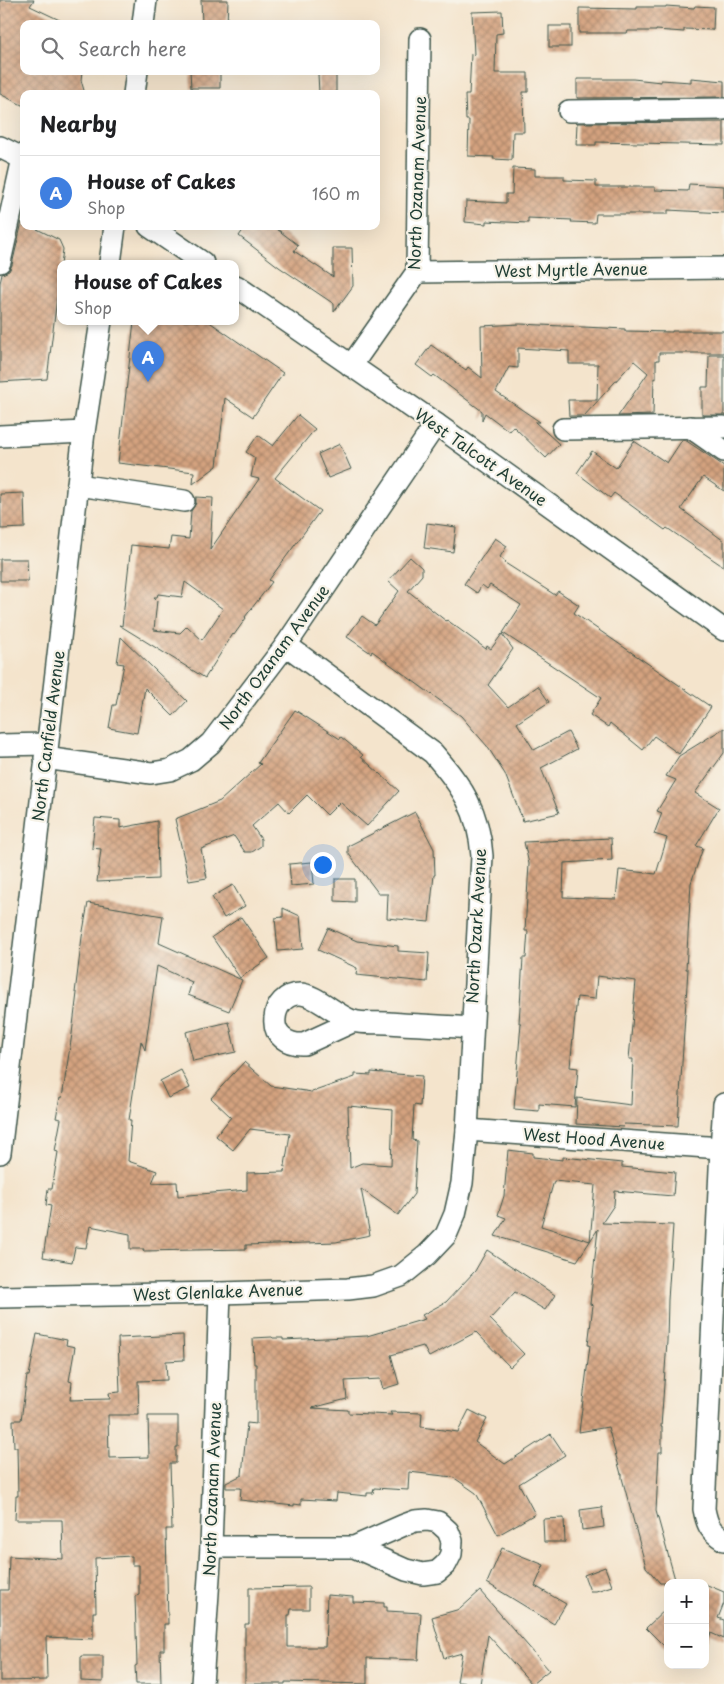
<!DOCTYPE html>
<meta charset="utf-8">
<style>
:root{--surface:#fff;--page:#f6f6f6;--text:#202124;--muted:#757577;--line:#e0e0e0;--accent:#2563eb}
body{margin:0;font-family:"Playpen Sans",sans-serif;background:var(--page);color:var(--text)}
.controls{position:absolute;right:15px;bottom:15px;display:grid;overflow:hidden;border-radius:10px;box-shadow:0 5px 20px #0002}
.controls button{width:45px;height:45px;display:grid;place-items:center;padding:0;border:0;border-bottom:1px solid var(--line);background:var(--surface);color:var(--text);font:25px sans-serif}
.you{position:absolute;left:322px;top:864px;width:18px;height:18px;margin:-12px;border:4px solid #fff;border-radius:50%;background:#1a73e8;box-shadow:0 0 0 8px #1a73e833}
.badge{display:grid;place-items:center;width:32px;height:32px;border-radius:50%;background:var(--accent);color:#fff;font-size:16px;font-weight:700}
.pin{position:absolute;translate:-50% -41px;filter:drop-shadow(0 1px 2px #0008)}
.pin::after{content:'';position:absolute;top:26px;width:18px;height:15px;background:inherit;clip-path:polygon(0 0,100% 0,50% 100%)}
.popup{position:absolute;left:57px;top:260px;width:182px;height:65px;box-sizing:border-box;display:grid;place-content:center;border-radius:10px;background:var(--surface);filter:drop-shadow(0 1px 4px #0005);font-size:16px;white-space:nowrap;color:var(--muted)}
.popup b{font-size:19px;color:var(--text)}
.popup::after{content:'';position:absolute;left:50%;top:100%;margin-left:-10px;border:10px solid transparent;border-top-color:var(--surface)}
.list{margin:0;padding:0;list-style:none}
h2{display:flex;justify-content:space-between;align-items:center;height:65px;margin:0;padding:0 20px;font-size:21px}
h2 small{font-size:16px;font-weight:400;color:var(--muted)}
.list li{display:grid;grid-template-columns:32px 1fr auto;gap:15px;align-items:center;box-sizing:border-box;height:75px;padding:0 20px;border-top:1px solid var(--line)}
.list b{display:block;font-size:19px;white-space:nowrap}
.list p{margin:0;font-size:16px;white-space:nowrap;color:var(--muted)}
.list em{font-size:16px;font-style:normal;color:var(--muted)}
.icon{flex:none;width:28px;height:28px;fill:none;stroke:currentColor;stroke-width:2;stroke-linecap:round;stroke-linejoin:round}
.map{position:relative;flex:none;width:724px;height:1684px;overflow:hidden}
.search{position:absolute;background:var(--surface);box-shadow:0 5px 20px #0002;left:20px;top:20px;width:360px;height:55px;display:flex;align-items:center;gap:12px;box-sizing:border-box;padding:0 18px;border-radius:10px;color:var(--muted);font-size:19px}
.panel{position:absolute;background:var(--surface);box-shadow:0 5px 20px #0002;left:20px;top:90px;width:360px;height:140px;border-radius:10px}
.map>svg:first-child{display:block}
.building{fill:url(#building-cross-hatch);fill-rule:evenodd}
.lines{fill:none;stroke-linecap:round;stroke-linejoin:round}
.minor-casing{stroke:#3f564b;stroke-width:24}
.minor{stroke:#fff;stroke-width:21}
.labels{text-anchor:middle;stroke-width:4.5;stroke-linejoin:round;paint-order:stroke}
.street-label{font-size:16px;fill:#1f3d34;stroke:#f7f3e8}
</style>
<div class="map">
<svg width="724" height="1684" viewBox="0 0 724 1684">
<defs>
<pattern id="building-cross-hatch" width="8" height="8" patternUnits="userSpaceOnUse" patternTransform="scale(1.25)"><rect width="8" height="8" fill="#d4a27f"/><path d="M0 0l8 8M0 8l8-8" fill="none" stroke="#ab8569"/></pattern>
</defs>
<rect width="100%" height="100%" fill="#f7f3e8"/>
<filter id="ink" filterUnits="userSpaceOnUse"><feTurbulence type="fractalNoise" baseFrequency=".02" numOctaves="2"/><feDisplacementMap in="SourceGraphic" scale="10" xChannelSelector="R" yChannelSelector="G"/><feConvolveMatrix kernelMatrix="1 2 1 2 8 2 1 2 1" color-interpolation-filters="sRGB"/></filter>
<filter id="wash" filterUnits="userSpaceOnUse"><feTurbulence type="fractalNoise" baseFrequency=".0096" numOctaves="4" result="noise"/><feDisplacementMap in="SourceGraphic" scale="20" xChannelSelector="R" yChannelSelector="G"/><feGaussianBlur stdDeviation="1.12" result="paint"/><feColorMatrix in="noise" values="0 0 0 0 0 0 0 0 0 0 0 0 0 0 0 0 0 1.4 0 .05"/><feComposite in="paint" operator="in"/></filter>
<g filter="url(#wash)">
<rect width="100%" height="100%" fill="#f4e4cc"/>
<g id="blocks">
<g class="building">
<path d="M0 0H34L30 6 68 24H24V71H82L81 80 85 94H24V106L0 94Z"/>
<path d="M201 0H228L227 24H202Z"/>
<path d="M666 6 694 8 695 6 714 7 713 30 684 29V32L656 30V31H628L627 33H579V8L637 9V7H666Z"/>
<path d="M502 11 503 33 496 34 495 73H528V92H523L524 132H513L512 160 493 159 494 157 468 156 469 120H466L465 95H469L471 54 474 55 472 12Z"/>
<rect x="549" y="26" width="22" height="21"/>
<path d="M190 71H220V88H191Z"/>
<path d="M318 74H336V93H319Z"/>
<path d="M691 78 724 81V97L577 98V79H633L661 82V80L691 82Z"/>
<path d="M724 122V145L596 142V145H576L577 123Z"/>
<path d="M513 168 535 169V176H564V180L596 181V187H655V190L688 191 689 184 724 186V213L668 210V214H596L595 223 571 222 572 220 528 218V223L486 221V224L465 222 466 201 506 203V194H512Z"/>
<path d="M22 222 24 223V226H31L59 240 63 249 47 379 0 382V283L2 274 9 271 12 265Z"/>
<path d="M246 226H273L298 245 294 251 333 277V248H352L353 286 334 312V304L279 267 239 236Z"/>
<path d="M134 321H208L283 373 253 417 225 398 217 466 193 484 194 472 118 463Z"/>
<path d="M520 324 625 329V331L672 332V331H724V353H659V360H656V379L654 378 653 415 618 416 648 373 634 361 584 416H569L568 400H597L598 364H569V351L518 348V368L509 367 496 392 540 422H535L559 444 546 458 513 426 509 431 485 413 482 420V411L434 375 432 377 416 365 431 345 466 370 468 367 482 378 481 326Z"/>
<path d="M709 355H724V415H702V387H708Z"/>
<path d="M298 415 315 429 275 478 320 511 269 580 272 582 245 617 246 618 234 635 233 634 205 678 119 625 122 626 131 545 169 549 171 537 189 539 191 511 196 503V497L213 498 210 550 259 479 251 477 255 458 246 452 258 435 273 446ZM185 582 223 609 202 640 187 626 180 633 154 630 157 600 154 597H157L158 594 182 597Z"/>
<path d="M682 440H685L724 466V491L703 477 681 509 724 541V567L667 528 665 530 614 493 610 498 577 473 592 451 616 468 634 441 667 463Z"/>
<path d="M340 444 351 469 328 478 318 454Z"/>
<path d="M24 493 25 528 1 529 0 494Z"/>
<path d="M427 523 456 527 453 552 424 548Z"/>
<path d="M495 538 507 546 500 557 506 562 505 563 555 595 558 591 579 605 574 613 711 707 679 754 654 736 643 750 610 723 608 727 590 715 601 698 503 633 521 605 490 585 487 589 482 585 477 593 464 584Z"/>
<path d="M410 557 422 568V575L408 591 446 621 447 620 486 649 487 646 491 649 502 634 513 649 488 685 508 707 538 686 549 702 517 723 534 750 568 732 577 749 541 768 559 813 523 821 505 774 487 746 461 716 372 651 371 653 347 637 362 616 375 625 399 591 388 581Z"/>
<path d="M0 559H27L28 581H0Z"/>
<path d="M121 637 187 701 173 716 145 688 137 733 109 728 113 705H116L124 664 117 663Z"/>
<path d="M295 710 340 739 341 737 363 755 361 757 399 791 367 826 340 802 327 815 307 795 289 813 279 802 252 826 261 839V846L252 852H245L234 836 201 849 207 878 189 881 175 819 220 801 261 764 258 763Z"/>
<path d="M724 728V753L695 793 719 808 696 846 703 848 691 883 686 969H688L678 1126 624 1124 623 1127 576 1124 577 1098 631 1105 633 1059H629L636 981 597 976 595 999 577 997 570 1067 578 1068 575 1107 539 1104V1111L514 1109 521 1023H519L523 958H526L528 931H525L529 864 524 842 611 838 612 860 564 863 563 897 616 899 619 870 656 874 667 838 654 834 662 813 657 811 676 780 666 776 679 756Z"/>
<path d="M415 812 434 849 435 875H434L429 922 387 918 388 894H379L348 853V846Z"/>
<path d="M95 818 120 820V828L157 821 158 879 97 882 101 849 92 848Z"/>
<path d="M312 862 314 884 291 886 289 864Z"/>
<path d="M335 879H355V902L335 901Z"/>
<path d="M233 885 245 906 224 918 212 897Z"/>
<path d="M88 903 163 916 159 943 242 980 229 1011 188 995 192 982 157 966 145 1050 141 1041 129 1120H131L128 1161 157 1171 152 1183 177 1182 178 1196 247 1190V1173L284 1172 290 1134 250 1129 233 1150 216 1136 231 1117 211 1098 244 1062 271 1086 312 1092 355 1077V1074L371 1075V1072L422 1076 420 1106 414 1105 412 1140 417 1141 414 1194 398 1215 361 1189 370 1235 336 1242 246 1245V1249L143 1251 144 1249H130V1234L90 1226 86 1248 75 1247 72 1262 43 1257 51 1206 46 1205 48 1189H52L58 1152 55 1151 61 1119 56 1118 60 1097 62 1098 72 1034 77 993H75L82 937ZM348 1106 393 1110 391 1165 362 1163 350 1168Z"/>
<path d="M283 908 300 916 303 949 278 951 275 918 283 917Z"/>
<path d="M241 917 269 958 240 978 212 937Z"/>
<path d="M328 928 357 941 398 946V951L429 953 427 982 356 975 357 968 318 950Z"/>
<path d="M229 1022 236 1052 193 1061 186 1032Z"/>
<path d="M181 1070 190 1088 168 1098 160 1081Z"/>
<path d="M508 1150 533 1153V1157L563 1160V1157L622 1163V1167L675 1172 673 1196 615 1191 614 1205 602 1223 673 1225 668 1300 667 1341 661 1427H662V1452H659L656 1511 676 1583H660L646 1567 622 1478V1474H621L608 1427 579 1432 590 1345H588L593 1305 590 1304 598 1229 577 1261 495 1236 506 1218 498 1215 504 1196ZM554 1181 595 1185 590 1241 541 1226Z"/>
<path d="M487 1250 555 1295 545 1310 515 1292 490 1319 524 1354 510 1367 476 1332 429 1357 423 1346 391 1355 399 1384 383 1389 380 1379 345 1381 347 1399 312 1408 348 1410V1413L392 1415 390 1412 422 1413 421 1427 458 1432 469 1410 487 1419 475 1442 505 1464 551 1434 565 1455 519 1484 535 1514 498 1535 476 1493 453 1477 409 1472 408 1490 374 1488 373 1493H367V1496L337 1493 336 1501 301 1499V1505L294 1504V1506L240 1500 241 1488H226V1483L242 1475 247 1423 256 1424V1364H254L253 1338 272 1337 273 1338H283V1340L367 1336 425 1319 422 1315 446 1302 475 1271Z"/>
<path d="M37 1334 67 1340 66 1345 75 1347 69 1381 72 1382 70 1400 110 1399 109 1393 120 1392 118 1338 183 1335 184 1360 166 1361 167 1380 138 1381 139 1415H108L109 1458 149 1457 148 1416H178V1447H176V1463H170L172 1529H166L168 1624H164V1650H160L161 1684H136L135 1666 137 1665 135 1596 139 1595V1565H132V1556L95 1558 96 1612H93V1639L46 1637 47 1680 0 1681V1590H8L9 1556 63 1559 62 1520H15L16 1496H18L17 1447H14L13 1420H21L27 1376H29Z"/>
<path d="M602 1507 604 1527 582 1530 580 1510Z"/>
<path d="M564 1518 565 1542H544L543 1519Z"/>
<path d="M502 1548 544 1565 535 1586 566 1604 554 1624 487 1583Z"/>
<path d="M605 1567 612 1586 596 1591H590L584 1575Z"/>
<path d="M705 1584 724 1592V1603L718 1618 724 1620V1639L711 1633 705 1646Z"/>
<path d="M309 1587V1609H291L290 1615H288V1647H325L327 1595 353 1597V1602L384 1603V1607H387V1611L421 1613 418 1660 367 1658V1684L285 1682V1684H245V1624H249V1588Z"/>
<path d="M480 1591 549 1670 532 1684 488 1635 480 1684 457 1682 462 1653 444 1658 432 1617 460 1609Z"/>
<path d="M668 1607V1650L646 1628Z"/>
<path d="M81 1656H103V1682L81 1681Z"/>
</g>
</g>
</g>
<g filter="url(#ink)">
<use href="#blocks" fill-opacity="0" stroke="#3f564b" stroke-width="1"/>
<g class="lines">
<g class="minor-casing">
<g id="minor">
<path d="M143 24 146 0"/>
<path d="M134 94 137 71"/>
<path d="M569 111 724 109"/>
<path d="M0 147 24 159"/>
<path d="M149 226 203 263"/>
<path d="M0 262 23 158"/>
<path d="M110 263 115 226"/>
<path d="M417 272 724 268"/>
<path d="M236 286 436 424 724 630"/>
<path d="M351 366 417 272 420 39"/>
<path d="M690 427 724 451"/>
<path d="M563 429 724 427"/>
<path d="M0 436 84 432"/>
<path d="M78 485 184 501"/>
<path d="M0 745 47 744"/>
<path d="M45 758 151 773 170 770 191 760 211 743 286 645 436 424"/>
<path d="M354 1021 304 1044C288 1045 273 1036 275 1018 276 1005 286 994 299 994 314 993 337 1016 353 1021 363 1024 377 1022 388 1023 415 1025 443 1026 471 1028"/>
<path d="M724 1104 721 1148 704 1509C707 1525 710 1531 724 1540"/>
<path d="M467 1130 721 1148"/>
<path d="M0 1153 84 432 101 321"/>
<path d="M0 1297 220 1293 348 1289 373 1286 401 1276 427 1255 446 1235 455 1214 462 1183 467 1130 482 856C479 811 462 786 433 753L286 645"/>
<path d="M211 1547H354L406 1570 423 1574 437 1572 446 1564 451 1554 452 1541 448 1531 438 1522 427 1520 415 1521 404 1525 354 1547"/>
<path d="M202 1684 211 1547 220 1293"/>
</g>
</g>
<use href="#minor" class="minor"/>
</g>
</g>
<g class="labels">
<g class="street-label">
<text transform="translate(417 183) rotate(-88)" y="6">North Ozanam Avenue</text>
<text transform="translate(571 270) rotate(-1)" y="6">West Myrtle Avenue</text>
<text transform="translate(481 457) rotate(35)" y="6">West Talcott Avenue</text>
<text transform="translate(274 657) rotate(-54)" y="6">North Ozanam Avenue</text>
<text transform="translate(48 736) rotate(-83)" y="6">North Canfield Avenue</text>
<text transform="translate(476 926) rotate(-87)" y="6">North Ozark Avenue</text>
<text transform="translate(594 1139) rotate(4)" y="6">West Hood Avenue</text>
<text transform="translate(218 1292) rotate(-2)" y="6">West Glenlake Avenue</text>
<text transform="translate(212 1489) rotate(-88)" y="6">North Ozanam Avenue</text>
</g>
</g>
</svg>
<div class="controls">
<button>+</button>
<button>−</button>
</div>
<div class="you"></div>
<div class="pin badge" style="left:148px;top:382px;background:#3f7fe0">A</div>
<div class="popup"><b>House of Cakes</b>Shop</div>
<div class="search"><svg class="icon" aria-label="search" viewBox="0 0 24 24"><circle cx="10" cy="10" r="6"/><path d="M15 15l6 6"/></svg>Search here</div>
<section class="panel">
<h2>Nearby<small></small></h2>
<ul class="list">
<li><span class="badge" style="background:#3f7fe0">A</span><div><b>House of Cakes</b><p>Shop</p></div><em>160 m</em></li>
</ul>
</section>
</div>
